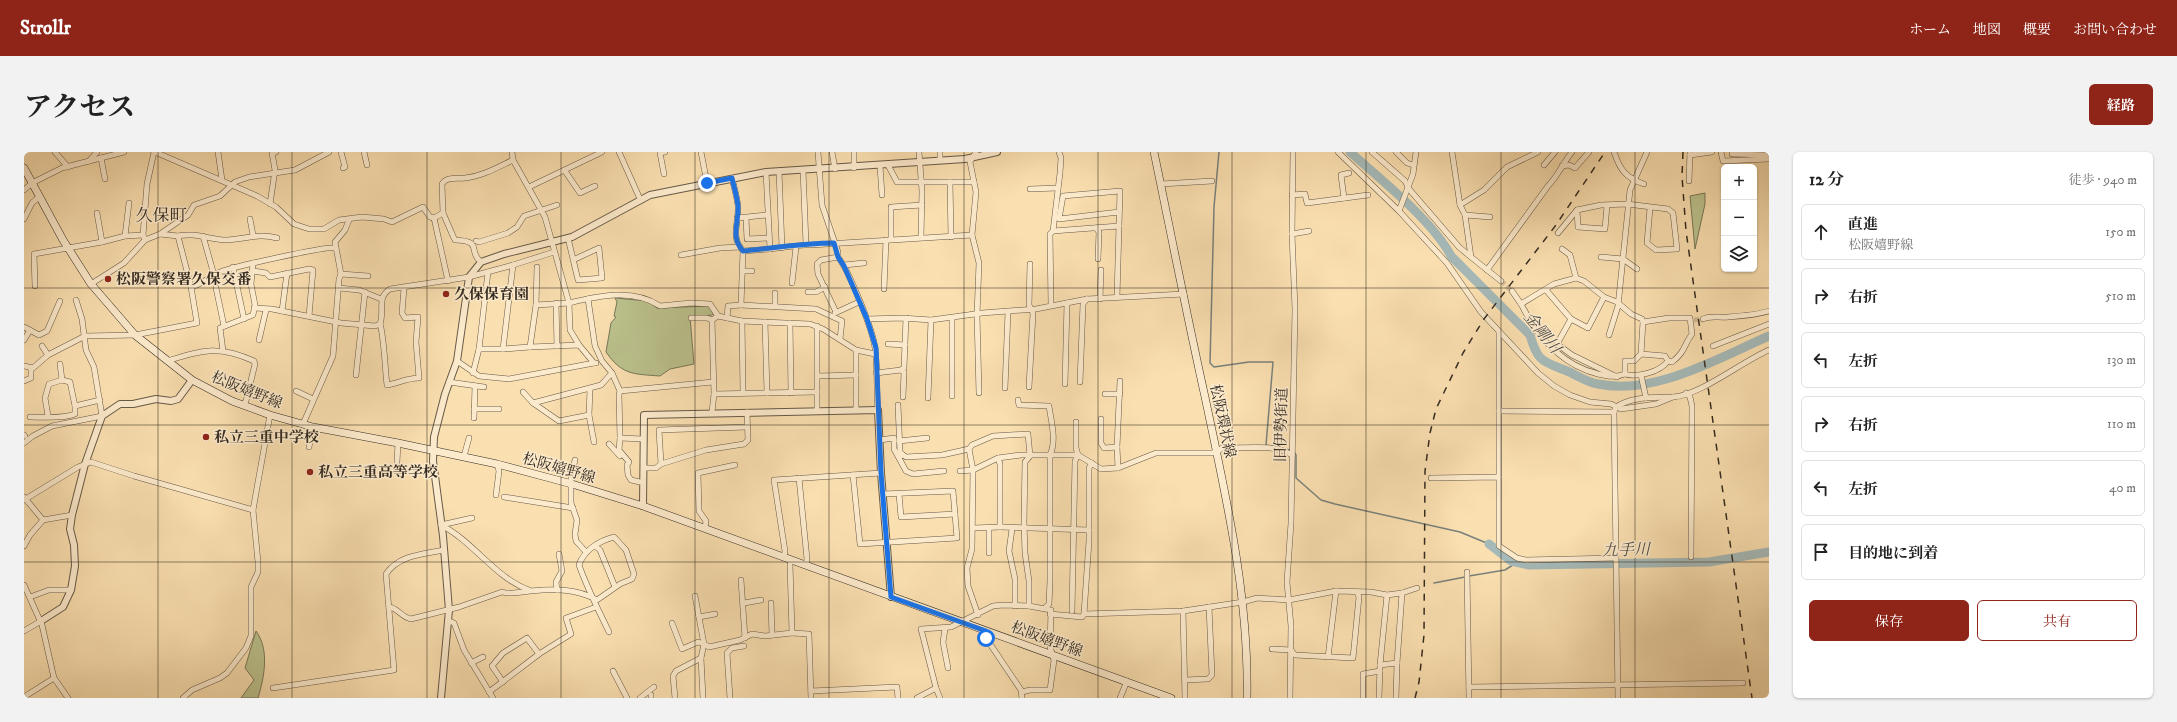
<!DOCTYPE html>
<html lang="ja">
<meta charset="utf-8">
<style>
:root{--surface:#fff;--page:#f2f2f2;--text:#222;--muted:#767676;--line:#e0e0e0;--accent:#8f2418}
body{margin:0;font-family:"IM FELL DW Pica","Noto Serif JP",serif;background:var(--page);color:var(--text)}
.controls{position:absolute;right:12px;top:12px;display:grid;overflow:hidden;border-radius:6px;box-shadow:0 1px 3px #0004}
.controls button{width:36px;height:36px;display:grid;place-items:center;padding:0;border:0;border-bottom:1px solid var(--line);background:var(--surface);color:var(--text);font:20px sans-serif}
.stop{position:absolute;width:12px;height:12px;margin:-9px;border:3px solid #1a73e8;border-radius:50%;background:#fff}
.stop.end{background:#1a73e8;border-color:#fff;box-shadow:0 1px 4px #0008}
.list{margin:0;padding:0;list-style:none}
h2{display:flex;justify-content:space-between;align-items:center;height:52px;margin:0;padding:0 16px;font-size:17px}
h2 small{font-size:13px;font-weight:400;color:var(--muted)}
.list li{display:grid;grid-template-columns:26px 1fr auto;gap:12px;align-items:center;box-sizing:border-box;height:56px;margin:0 8px 8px;padding:0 8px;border:1px solid var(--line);border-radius:6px}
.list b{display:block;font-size:15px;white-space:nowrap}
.list p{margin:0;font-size:13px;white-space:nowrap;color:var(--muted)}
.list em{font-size:13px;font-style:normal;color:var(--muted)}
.actions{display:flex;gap:8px;padding:12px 16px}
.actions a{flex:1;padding:9px 0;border:1px solid var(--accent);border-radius:6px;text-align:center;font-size:14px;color:var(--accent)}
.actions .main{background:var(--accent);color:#fff}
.icon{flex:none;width:22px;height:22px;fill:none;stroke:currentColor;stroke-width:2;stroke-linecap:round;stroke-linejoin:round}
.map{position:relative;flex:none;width:1745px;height:546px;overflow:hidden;border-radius:6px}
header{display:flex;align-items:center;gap:24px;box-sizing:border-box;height:56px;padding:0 20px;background:var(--accent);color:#fff}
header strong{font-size:19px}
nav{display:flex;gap:22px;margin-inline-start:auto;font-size:14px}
.intro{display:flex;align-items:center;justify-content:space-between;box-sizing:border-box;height:96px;padding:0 24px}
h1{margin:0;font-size:28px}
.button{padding:10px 18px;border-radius:6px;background:var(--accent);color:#fff;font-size:14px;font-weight:700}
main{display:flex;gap:24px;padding:0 24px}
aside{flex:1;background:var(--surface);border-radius:6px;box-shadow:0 1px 3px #0004}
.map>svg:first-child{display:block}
.green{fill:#bbc28d;stroke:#787758}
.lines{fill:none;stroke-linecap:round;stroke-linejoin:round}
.stream{stroke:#78817c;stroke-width:1.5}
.river{stroke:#a5b9b8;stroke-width:9}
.minor-tunnel{stroke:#d3bb94;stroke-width:5;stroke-dasharray:5 2.5;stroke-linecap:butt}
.minor-casing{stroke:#665946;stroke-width:6}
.tertiary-casing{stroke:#665946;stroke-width:8}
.secondary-casing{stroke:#352c22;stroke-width:8}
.minor{stroke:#fceacc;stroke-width:5}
.tertiary{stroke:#fceacc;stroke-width:6}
.secondary{stroke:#fceacc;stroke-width:7}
.rail{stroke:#352c22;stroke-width:1.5;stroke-dasharray:7 7;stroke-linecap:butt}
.route{stroke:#1a73e8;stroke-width:5}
.grid{fill:none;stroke:#352c22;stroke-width:1;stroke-opacity:0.55}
.poi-dot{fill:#8f2418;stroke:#fceacc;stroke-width:1.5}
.labels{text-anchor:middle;stroke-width:3;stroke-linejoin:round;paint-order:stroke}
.poi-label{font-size:15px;font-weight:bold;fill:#352c22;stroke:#fceacc;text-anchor:start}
.street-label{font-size:15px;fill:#352c22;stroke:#fceacc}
.water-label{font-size:16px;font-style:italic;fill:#514f48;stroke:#fceacc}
.quarter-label{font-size:17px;fill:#352c22;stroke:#fceacc}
</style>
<header>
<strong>Strollr</strong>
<nav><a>ホーム</a><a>地図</a><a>概要</a><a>お問い合わせ</a></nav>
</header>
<div class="intro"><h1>アクセス</h1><a class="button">経路</a></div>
<main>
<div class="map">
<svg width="1745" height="546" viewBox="0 0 1745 546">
<rect width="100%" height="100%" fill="#fadfb0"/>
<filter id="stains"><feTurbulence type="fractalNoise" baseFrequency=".005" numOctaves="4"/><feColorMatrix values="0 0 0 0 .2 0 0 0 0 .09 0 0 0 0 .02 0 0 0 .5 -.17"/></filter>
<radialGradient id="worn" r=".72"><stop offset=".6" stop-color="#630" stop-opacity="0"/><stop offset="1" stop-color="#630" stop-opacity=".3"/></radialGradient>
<g class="green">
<path d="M1681 41V52L1671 97 1666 44Z"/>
<path d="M591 146 624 149 633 156 685 154 690 161 688 163 666 165 670 212 646 217 636 224C609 222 598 223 582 200L587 171 592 165 590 164 593 150Z"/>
<path d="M232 479C246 498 240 526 234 546H217L230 528 221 516Z"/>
</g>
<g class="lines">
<g class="stream">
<path d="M1195 0 1190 55 1186 211 1190 215 1225 210H1249L1242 293 1266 298"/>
<path d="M1270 300 1272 303V326L1297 348 1311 352 1436 380 1465 392"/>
<path d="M1445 424 1481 418 1492 411"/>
<path d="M1410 431 1441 425"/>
</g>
<g class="river">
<path d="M1326 0C1357 28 1408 68 1427 104L1506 183C1514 211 1519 209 1543 219 1553 223 1562 230 1574 232 1630 244 1694 206 1745 184"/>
<path d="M1465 392 1487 409 1505 413 1685 410 1745 400"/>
</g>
<g class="minor-tunnel">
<path d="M1477 129 1488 139"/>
<path d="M1670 168 1679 167"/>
</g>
<g class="minor-casing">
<g id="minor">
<path d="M31 0 44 15"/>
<path d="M131 0 233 44 252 55 270 72 285 77H300L315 68 338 65 360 67 368 70 399 55 406 65 410 66 419 61"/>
<path d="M194 0 198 28"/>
<path d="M317 0 321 15 319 16"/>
<path d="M340 0 343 13"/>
<path d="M488 0 489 8 521 65 545 151C575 144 609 136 636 154L667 151 686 152 694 164"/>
<path d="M595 0 616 47"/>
<path d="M677 0 683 31"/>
<path d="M794 0 798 53 814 100V105C825 119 849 178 851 196 854 216 852 237 854 258"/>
<path d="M808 0 811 17"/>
<path d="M830 0V16"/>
<path d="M895 0 898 39 897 85"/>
<path d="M952 0 946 10 952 40 948 83 955 111 953 163 955 241"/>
<path d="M1314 0 1375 59 1423 111 1457 160 1514 221 1530 234 1546 243 1566 250 1587 252 1597 257 1632 252 1649 245"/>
<path d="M1348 0 1381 29 1385 37 1435 95 1447 105"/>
<path d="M1372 0 1383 11 1389 13"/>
<path d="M1428 0 1436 53 1441 63 1447 105 1477 129"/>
<path d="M1590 0C1596 18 1602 26 1620 32"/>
<path d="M1697 0 1699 9 1745 7"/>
<path d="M1708 0V2L1745 3"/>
<path d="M1666 3 1688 0"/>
<path d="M77 6 81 27"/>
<path d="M916 8V0"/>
<path d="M65 9 73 0"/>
<path d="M864 13 873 30H950"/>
<path d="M1520 13 1531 0"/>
<path d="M856 14 858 43"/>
<path d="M1538 14 1545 13 1551 16 1565 0"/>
<path d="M779 18 782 92"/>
<path d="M541 19 556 41 571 34"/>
<path d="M755 19 758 96"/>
<path d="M742 20 746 97C755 96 782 92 787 93L948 83"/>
<path d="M640 22 636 1 641 0"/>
<path d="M1665 29 1666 0"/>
<path d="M926 30 927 85"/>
<path d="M1137 32 1188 29"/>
<path d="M505 35 578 0"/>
<path d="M1006 37 1033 36"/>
<path d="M0 38 8 31 38 16 100 0"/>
<path d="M1268 43 1281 42 1283 51 1344 43"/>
<path d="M1320 46 1317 23 1325 21"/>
<path d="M246 52 251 18 248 1 252 0"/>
<path d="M1436 53 1460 38 1483 15 1514 0"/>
<path d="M1583 53 1581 77 1554 75 1553 58 1577 53 1603 52 1644 57 1649 61 1653 97 1632 98 1623 91 1626 56"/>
<path d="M1375 59 1389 22 1392 0"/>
<path d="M73 61 78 90 101 84 119 83"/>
<path d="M1441 63 1466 65"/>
<path d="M410 66 424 129"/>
<path d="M713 66 743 63"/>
<path d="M722 66 723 87 745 86"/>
<path d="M0 67 8 51 15 45"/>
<path d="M226 67 229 83"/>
<path d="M1095 74 1096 39 1039 44 1035 67 1095 60"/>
<path d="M1072 76 1075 80 1074 107"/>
<path d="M1029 79 1095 74 1093 145"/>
<path d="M1534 81 1553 58"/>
<path d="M136 82 154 84"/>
<path d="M1268 82 1285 79"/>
<path d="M101 84 105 51"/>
<path d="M179 84 190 123"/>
<path d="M253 86C235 81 221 87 203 88 186 88 171 80 154 84L167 135C180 132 185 124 196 120 209 115 301 94 310 96"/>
<path d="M544 86 554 128 578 126 575 96 549 108"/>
<path d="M867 87V55L898 53"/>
<path d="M121 88 119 83 123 32 130 0"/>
<path d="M452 89 455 90 484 81 493 75 500 64 533 53"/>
<path d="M1538 97 1546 103 1552 126"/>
<path d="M719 99 746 97"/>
<path d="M657 103 696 96 716 95"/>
<path d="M1577 105 1599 107 1613 117"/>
<path d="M457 110C443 99 460 89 431 88L429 84 419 61 418 32C423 24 433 27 441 26 459 24 474 15 489 8"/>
<path d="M489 113 530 100"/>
<path d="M820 113 840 111"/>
<path d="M209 115 220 167"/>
<path d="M513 115 512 153 545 151 546 178 555 193"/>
<path d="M1463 118 1524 34C1534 24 1539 11 1548 0"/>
<path d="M229 119 242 121 246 125 285 117 289 118 285 164"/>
<path d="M719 119H728"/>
<path d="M317 122 344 124"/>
<path d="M768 131 772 95"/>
<path d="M67 132 100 111 121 88 136 82 164 63 170 53 196 44 211 30 225 25 271 18 305 0"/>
<path d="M11 134 10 102 78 90"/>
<path d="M192 136 200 174"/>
<path d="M315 136 335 138 357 147"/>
<path d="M860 137 862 88"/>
<path d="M1522 138 1547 167 1533 192 1548 203 1593 225"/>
<path d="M1488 139 1497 152 1530 132 1552 126 1560 129 1580 145 1593 150 1607 162 1618 167 1619 170 1617 202 1610 209H1601V222C1613 226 1636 220 1644 209"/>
<path d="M784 140H792L801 135"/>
<path d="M564 147 571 194 578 209 588 221 596 239 595 243 596 286 619 287"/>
<path d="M1076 147 1077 118"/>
<path d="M532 151 533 194"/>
<path d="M1497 152C1513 184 1538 213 1574 222 1583 224 1591 226 1601 222"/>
<path d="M512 153 506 195 555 193 570 211H572"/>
<path d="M717 153 792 157 818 169 816 187"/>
<path d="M1027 153 1026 82 1029 79 1036 21 1037 6 1035 0"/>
<path d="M751 154V141"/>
<path d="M230 156 248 157 317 171 351 174 356 172C361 158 352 146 366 137L445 125 489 113 479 197 506 195"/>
<path d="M258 159 263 121"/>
<path d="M812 160 794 122 793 112 797 108 814 105"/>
<path d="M811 161 835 150"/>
<path d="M667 166H683L688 168"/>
<path d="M703 166 704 154 717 153 719 99C706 85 715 71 714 54 713 45 710 35 708 26"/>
<path d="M843 167 878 166 907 168 958 161 1012 157 1063 147 1160 142"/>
<path d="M1547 167 1564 176 1580 145"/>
<path d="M1679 167C1686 163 1695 166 1704 165 1718 164 1732 163 1745 159"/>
<path d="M718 169 719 241"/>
<path d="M741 170 743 241"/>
<path d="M766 171 767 241"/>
<path d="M356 172C360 184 361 217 363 233 375 231 383 226 395 226L392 190 394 165 381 166 378 161 380 136"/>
<path d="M793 174V257"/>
<path d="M0 175 15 183 23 179 36 149"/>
<path d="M1475 180V325"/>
<path d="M1585 183 1594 154 1606 38 1623 0"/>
<path d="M0 188 6 178"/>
<path d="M235 188 242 158"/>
<path d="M864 192 881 193"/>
<path d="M18 194 24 203"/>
<path d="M1689 194 1745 172"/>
<path d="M455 197H479"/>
<path d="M832 198V258"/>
<path d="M199 199 196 176 229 163 231 153 227 132 229 111"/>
<path d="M1617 202 1641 204 1644 209 1648 210C1662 199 1659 194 1668 182L1666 166H1645L1619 170"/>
<path d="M143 209C179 198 194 193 230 209L231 212 222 249 219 253"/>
<path d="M433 209 455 224 485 227 570 211"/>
<path d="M36 212 38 228 46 230 51 254"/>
<path d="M0 214 9 216 24 203 61 184 111 183 173 171 167 135"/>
<path d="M877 218 880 220 879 245"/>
<path d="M449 221 455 197 464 120"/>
<path d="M852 221 877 218 880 216 882 166"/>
<path d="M332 223 341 140"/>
<path d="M1617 223 1622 246"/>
<path d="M794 224 832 223"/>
<path d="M0 229 7 226V216"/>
<path d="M425 230 460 235"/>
<path d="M1056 230 1059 152 1063 147"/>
<path d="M1041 232 1043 151"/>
<path d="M1005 235 1009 161 1005 153 1006 112"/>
<path d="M981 236 984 160"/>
<path d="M566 237 565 263 535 269 509 251 577 233 588 221"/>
<path d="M272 239 289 247"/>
<path d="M596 239 689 230"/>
<path d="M499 240 509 251"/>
<path d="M1662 241 1666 245 1668 254 1667 405"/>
<path d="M690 242 793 240"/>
<path d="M1081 242H1096"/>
<path d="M928 244V166"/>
<path d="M904 246 907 168"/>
<path d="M994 248 995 253 1025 254C1027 269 1033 288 1026 303V429L1025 452 1021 456"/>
<path d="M874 253 876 300 879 303 876 304"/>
<path d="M450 257H475"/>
<path d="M1475 259 1590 260"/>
<path d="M688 260 690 242 688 168 694 164 718 169 786 172 799 177 832 198 851 202"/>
<path d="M565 263 570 290"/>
<path d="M24 264 21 246 25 232 38 228"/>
<path d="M6 265C18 265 40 267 51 262V254L76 248"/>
<path d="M450 266 451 234"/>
<path d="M1077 267V291L1080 296 1093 295"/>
<path d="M279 272 309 204 315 127 317 122 311 90 321 78 325 68"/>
<path d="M0 283 1 284"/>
<path d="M596 286 595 298 605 310 603 313 604 323 607 328 616 330"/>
<path d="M856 288 870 286V297L882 319 889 322 920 319"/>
<path d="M875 289 903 286"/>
<path d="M0 291 9 284 28 274 78 264 70 215 62 198 58 167 52 148"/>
<path d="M585 292 596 304"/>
<path d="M285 295 289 275"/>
<path d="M879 303 882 305 918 303 945 297 948 293 969 284 1004 282 1006 304 1001 310 1000 371 1001 401 1005 429V454"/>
<path d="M440 304 445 286"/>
<path d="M551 308 547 326V351L553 368 551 382 552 389 562 400"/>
<path d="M373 310 374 291"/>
<path d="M637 312 682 298 720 292 724 288 723 260"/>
<path d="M620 316H632L637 312 635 278 723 275"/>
<path d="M1094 316 1093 295 1096 229"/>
<path d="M936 319 949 318 945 297"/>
<path d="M829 323 836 392 933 386 929 339 859 342"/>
<path d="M775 326 783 407 782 413"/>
<path d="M1407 326 1475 325V394L1493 406 1502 408 1592 406"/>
<path d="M875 342 877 365 931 362"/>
<path d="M472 343 475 319 473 312"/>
<path d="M0 345 19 368 48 363"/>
<path d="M480 345 549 356"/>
<path d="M0 348 54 315 67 310 110 324 229 358"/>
<path d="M448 366 417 373C450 390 470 425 505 438"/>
<path d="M976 375 1065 378"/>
<path d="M681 376 682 369 675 359 674 321 711 313"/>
<path d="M949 376 976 375V312L974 306"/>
<path d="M965 376V401"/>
<path d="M988 377 985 399 991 427V454"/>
<path d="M0 394 6 383 19 368"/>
<path d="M571 394 576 398 591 435"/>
<path d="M760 405 761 399 750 328 857 321"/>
<path d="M1443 420 1445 546"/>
<path d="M717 428 721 486"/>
<path d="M0 433 18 473 30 526 44 546"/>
<path d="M533 438 532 430 538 419 535 402"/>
<path d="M671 444 680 492 685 495 716 488 728 482 741 484 768 481 766 412"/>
<path d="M6 445 25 438H47"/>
<path d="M720 451 737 448"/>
<path d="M747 451 748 483"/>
<path d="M365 455C374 456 377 465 387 467L435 455 478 440C487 443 496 440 506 439 529 437 552 436 573 448L596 432 608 427 610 422 602 398 590 385C575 389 560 398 555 413 563 436 574 457 585 480"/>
<path d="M1048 459 1051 309 1054 303 1052 296V270"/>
<path d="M1159 459 1161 546"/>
<path d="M1026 462 1058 465 1060 462 1159 459 1219 450 1233 446 1265 448 1312 439 1347 440 1363 443 1378 441 1393 436"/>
<path d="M1060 462 1065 389V316L1068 311"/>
<path d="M954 463 944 434 943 416 948 397 949 318 974 306 997 303H1054L1077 317 1094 316 1132 301H1188L1193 300 1198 296C1219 297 1250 291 1268 303"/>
<path d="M675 465 691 462"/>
<path d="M425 469 430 471 440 498 469 546"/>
<path d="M648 471 658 497 674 490 680 492 677 506"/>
<path d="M921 477 919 490 924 516"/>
<path d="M0 479 17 469"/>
<path d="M962 479V486L997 538 998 546"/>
<path d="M768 481 785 482 787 546"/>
<path d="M1248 497 1267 498 1271 503 1329 506 1335 445 1333 440"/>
<path d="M1304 505 1312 439"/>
<path d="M447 511 459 505"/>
<path d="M1356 513 1373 511 1378 441"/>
<path d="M589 519 603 546"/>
<path d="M1161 528 1184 527 1188 523 1185 455"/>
<path d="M479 530 468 514 479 501 503 486 515 502"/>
<path d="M1445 535 1719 531"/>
<path d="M249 536 370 518 362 422C375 403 399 402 420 398"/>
<path d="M912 536 916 546"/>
<path d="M787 539 873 535 874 546"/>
<path d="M465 540 515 502 547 482 542 466 572 455"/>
<path d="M627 543V546"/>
<path d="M0 545 30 526"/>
<path d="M159 546 168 538 196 526 203 521 222 496 227 484V435L234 420V410L229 358 246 263"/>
<path d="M616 546 630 535"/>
<path d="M651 546 649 524 652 519 677 506 679 546"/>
<path d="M706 546 703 501 708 496 720 494"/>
<path d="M893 546 912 536 897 477 927 475 969 454 979 453 1005 454 1027 458 1026 495 1030 508 1026 538H1006L998 540"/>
<path d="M1096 546 1103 529"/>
<path d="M1266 546 1267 474 1263 430 1267 371 1271 157 1268 82 1269 0"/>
<path d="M1339 546V522L1356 519"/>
<path d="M1355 546 1356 513 1363 443"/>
<path d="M1372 546 1373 511"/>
<path d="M1594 546 1590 260 1592 255C1608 244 1631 246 1649 245 1677 243 1717 210 1745 198"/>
</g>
</g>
<g class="tertiary-casing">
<g id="tertiary">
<path d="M619 354 620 263 854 258 857 321 867 445"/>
<path d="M17 469 39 455 47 438 51 414 50 393 46 377 48 363 61 312 78 264 96 252H109L132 247 147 249 154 247 168 228"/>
<path d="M417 546 425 458 419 384 409 309 410 285 421 242 433 209 445 125 457 110 480 102 548 85 626 43 742 20 941 7 973 0"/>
</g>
</g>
<g class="secondary-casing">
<g id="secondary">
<path d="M1130 0C1147 82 1163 164 1181 245 1202 345 1225 443 1223 546"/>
<path d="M0 16 39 88 67 132 111 183 168 228 208 249 246 263 289 275 374 291 473 312 548 332 619 354 1147 546"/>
</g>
</g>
<use href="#minor" class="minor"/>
<use href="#tertiary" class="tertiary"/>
<use href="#secondary" class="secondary"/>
<g class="rail">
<path d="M1659 0 1658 24 1662 79 1728 546"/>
<path d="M1391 546 1395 530 1400 483 1401 319 1406 281 1412 257 1439 201 1460 167 1532 73 1581 0"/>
</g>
</g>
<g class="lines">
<path class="route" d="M683 31 708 26C710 35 713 45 714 54 715 71 706 85 719 99 750 96 780 91 810 91L814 105 820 114 843 167 852 196 857 321 867 445 962 479V486"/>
</g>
<path class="grid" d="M134 0V546M268 0V546M403 0V546M537 0V546M671 0V546M805 0V546M940 0V546M1074 0V546M1208 0V546M1342 0V546M1477 0V546M1611 0V546M0 136H1745M0 273H1745M0 410H1745"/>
<g class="poi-dot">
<circle cx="84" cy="127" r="4"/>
<circle cx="422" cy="142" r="4"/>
<circle cx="182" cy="285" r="4"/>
<circle cx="286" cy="320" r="4"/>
</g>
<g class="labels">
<g class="poi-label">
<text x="92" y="132">松阪警察署久保交番</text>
<text x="430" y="147">久保保育園</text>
<text x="190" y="290">私立三重中学校</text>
<text x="294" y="325">私立三重高等学校</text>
</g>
<g class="street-label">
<text transform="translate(223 238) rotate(22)" y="5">松阪嬉野線</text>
<text transform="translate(1199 269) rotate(78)" y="5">松阪環状線</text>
<text transform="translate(1257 273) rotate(-89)" y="5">旧伊勢街道</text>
<text transform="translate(535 316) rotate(16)" y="5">松阪嬉野線</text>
<text transform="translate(1023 487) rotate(20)" y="5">松阪嬉野線</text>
</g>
<g class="water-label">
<text transform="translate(1519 180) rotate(51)" y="6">金剛川</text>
<text transform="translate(1602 397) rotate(-1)" y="6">九手川</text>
</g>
<g class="quarter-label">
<text x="137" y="69">久保町</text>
</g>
</g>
<rect width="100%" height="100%" filter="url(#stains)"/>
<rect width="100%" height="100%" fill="url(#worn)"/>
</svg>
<div class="controls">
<button>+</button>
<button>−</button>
<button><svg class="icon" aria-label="layers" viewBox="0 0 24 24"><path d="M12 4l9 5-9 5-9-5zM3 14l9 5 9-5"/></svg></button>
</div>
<div class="stop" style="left:962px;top:486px"></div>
<div class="stop end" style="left:683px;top:31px"></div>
</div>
<aside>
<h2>12 分<small>徒歩 · 940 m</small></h2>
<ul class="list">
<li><svg class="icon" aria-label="ahead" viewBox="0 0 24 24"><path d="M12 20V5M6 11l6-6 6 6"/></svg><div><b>直進</b><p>松阪嬉野線</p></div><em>150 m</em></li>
<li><svg class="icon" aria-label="right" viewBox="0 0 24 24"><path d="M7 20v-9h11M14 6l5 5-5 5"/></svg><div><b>右折</b></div><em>510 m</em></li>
<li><svg class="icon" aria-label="left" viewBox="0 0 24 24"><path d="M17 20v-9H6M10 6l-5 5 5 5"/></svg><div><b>左折</b></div><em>130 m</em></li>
<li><svg class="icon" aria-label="right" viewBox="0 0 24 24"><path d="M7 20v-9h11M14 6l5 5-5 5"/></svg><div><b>右折</b></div><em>110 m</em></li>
<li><svg class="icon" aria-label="left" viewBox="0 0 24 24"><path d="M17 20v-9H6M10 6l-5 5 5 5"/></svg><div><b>左折</b></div><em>40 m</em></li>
<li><svg class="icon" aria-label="arrive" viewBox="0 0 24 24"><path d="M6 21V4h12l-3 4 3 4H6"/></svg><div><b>目的地に到着</b></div></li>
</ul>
<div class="actions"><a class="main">保存</a><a>共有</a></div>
</aside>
</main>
